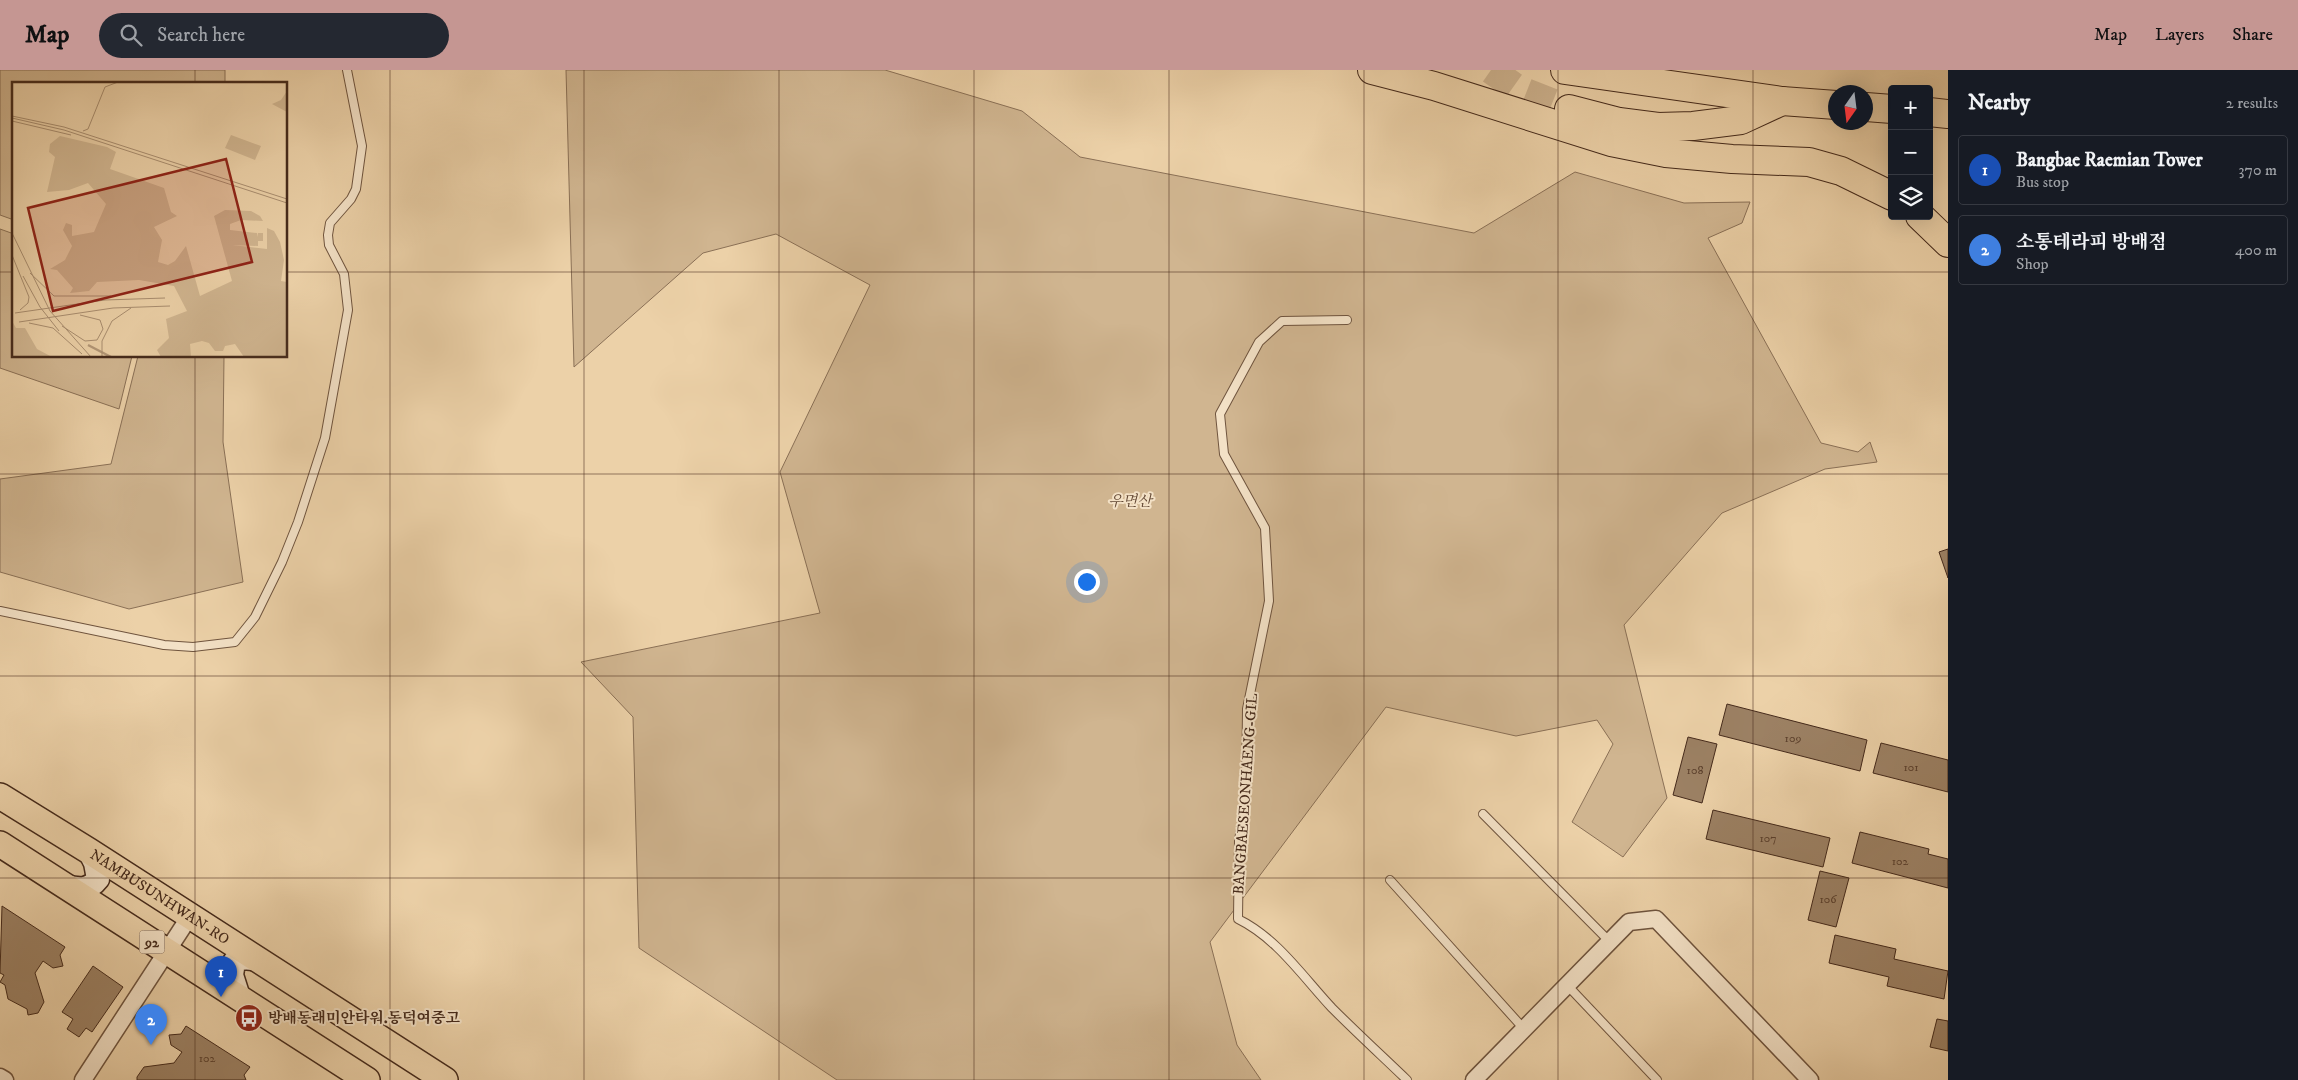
<!DOCTYPE html>
<meta charset="utf-8">
<style>
:root{--surface:#171b24;--page:#242831;--text:#f1f3f6;--muted:#9ea1a6;--line:#363941;--accent:#c59692}
body{margin:0;font-family:"IM FELL DW Pica","Noto Serif KR",serif;background:var(--page);color:var(--text)}
.controls{position:absolute;right:15px;top:15px;display:grid;overflow:hidden;border-radius:5px;box-shadow:0 5px 20px #0002}
.controls button{width:45px;height:45px;display:grid;place-items:center;padding:0;border:0;border-bottom:1px solid var(--line);background:var(--surface);color:var(--text);font:25px sans-serif}
.compass{position:absolute;left:1828px;top:15px;width:45px;height:45px;border-radius:50%;background:var(--surface);box-shadow:0 5px 20px #0002;rotate:194deg}
.you{position:absolute;left:1086px;top:511px;width:18px;height:18px;margin:-12px;border:4px solid #fff;border-radius:50%;background:#1a73e8;box-shadow:0 0 0 8px #1a73e833}
.badge{display:grid;place-items:center;width:32px;height:32px;border-radius:50%;background:var(--accent);color:#fff;font-size:16px;font-weight:700}
.pin{position:absolute;translate:-50% -41px;filter:drop-shadow(0 1px 2px #0008)}
.pin::after{content:'';position:absolute;top:26px;width:18px;height:15px;background:inherit;clip-path:polygon(0 0,100% 0,50% 100%)}
.list{margin:0;padding:0;list-style:none}
h2{display:flex;justify-content:space-between;align-items:center;height:65px;margin:0;padding:0 20px;font-size:21px}
h2 small{font-size:16px;font-weight:400;color:var(--muted)}
.list li{display:grid;grid-template-columns:32px 1fr auto;gap:15px;align-items:center;box-sizing:border-box;height:70px;margin:0 10px 10px;padding:0 10px;border:1px solid var(--line);border-radius:5px}
.list b{display:block;font-size:19px;white-space:nowrap}
.list p{margin:0;font-size:16px;white-space:nowrap;color:var(--muted)}
.list em{font-size:16px;font-style:normal;color:var(--muted)}
.icon{flex:none;width:28px;height:28px;fill:none;stroke:currentColor;stroke-width:2;stroke-linecap:round;stroke-linejoin:round}
.map{position:relative;flex:none;width:1948px;height:1010px;overflow:hidden}
header{display:flex;align-items:center;gap:30px;box-sizing:border-box;height:70px;padding:0 25px;background:var(--accent);color:#111}
header strong{font-size:24px}
nav{display:flex;gap:28px;margin-inline-start:auto;font-size:18px}
.search{width:350px;height:45px;background:var(--page);display:flex;align-items:center;gap:12px;box-sizing:border-box;padding:0 18px;border-radius:28px;color:var(--muted);font-size:19px}
main{display:flex}
aside{flex:1;background:var(--surface)}
.map>svg:first-child{display:block}
.green{fill:#d0b590;stroke:#8a7056}
.building{fill:#9c8164;stroke:#452a1b}
.lines{fill:none;stroke-linecap:round;stroke-linejoin:round}
.highway-tunnel{stroke:#cbb08c;stroke-width:28;stroke-dasharray:28 14;stroke-linecap:butt}
.lane-casing{stroke:#6f543e;stroke-width:10}
.street-casing{stroke:#6f543e;stroke-width:19}
.secondary-casing{stroke:#452a1b;stroke-width:25}
.primary-casing{stroke:#452a1b;stroke-width:28}
.highway-casing{stroke:#452a1b;stroke-width:30}
.lane{stroke:#f3e1c6;stroke-width:8}
.street{stroke:#f3e1c6;stroke-width:16}
.secondary{stroke:#f3e1c6;stroke-width:22}
.primary{stroke:#ecd1a8;stroke-width:25}
.highway{stroke:#ecd1a8;stroke-width:28}
.grid{fill:none;stroke:#452a1b;stroke-width:1;stroke-opacity:0.55}
.labels{text-anchor:middle;stroke-width:4;stroke-linejoin:round;paint-order:stroke}
.number-label{font-size:12px;fill:#5b402d}
.shield{fill:#f3e1c6;stroke:#79614e;stroke-width:1}
.shield-label{font-size:14px;font-weight:bold;fill:#452a1b}
.park-label{font-size:15px;font-style:italic;fill:#614632;stroke:#f3e1c6}
.street-label{font-size:15px;fill:#452a1b;stroke:#f3e1c6}
.poi-label{font-size:15px;font-weight:bold;fill:#452a1b;stroke:#f3e1c6;text-anchor:start}
.inset-river{fill:none;stroke:#b39878;stroke-width:2.5}
.inset-road{fill:none;stroke:#a98e70;stroke-width:1}
.view{fill:#8f2418;fill-opacity:0.15;stroke:#8f2418;stroke-width:2.5}
.inset-edge{fill:none;stroke:#452a1b;stroke-width:2.5}
</style>
<header>
<strong>Map</strong>
<div class="search"><svg class="icon" aria-label="search" viewBox="0 0 24 24"><circle cx="10" cy="10" r="6"/><path d="M15 15l6 6"/></svg>Search here</div>
<nav><a>Map</a><a>Layers</a><a>Share</a></nav>
</header>
<main>
<div class="map">
<svg width="1948" height="1010" viewBox="0 0 1948 1010">
<rect width="100%" height="100%" fill="#ecd1a8"/>
<filter id="stains"><feTurbulence type="fractalNoise" baseFrequency=".004" numOctaves="4"/><feColorMatrix values="0 0 0 0 .2 0 0 0 0 .09 0 0 0 0 .02 0 0 0 .5 -.17"/></filter>
<radialGradient id="worn" r=".72"><stop offset=".6" stop-color="#630" stop-opacity="0"/><stop offset="1" stop-color="#630" stop-opacity=".3"/></radialGradient>
<g class="green">
<path d="M0 0H225V14H14V150L0 145Z"/>
<path d="M566 0H885L1022 41 1080 87 1474 163 1575 102 1684 133 1750 132 1742 153 1708 168 1821 373 1858 382 1870 372 1877 392 1825 399 1722 443 1624 555 1667 728 1623 787 1572 752 1613 674 1597 650 1516 666 1386 637 1210 872 1237 975 1261 1010H837L639 878 633 647 581 592 820 543 780 402 870 215 776 164 703 183 574 297Z"/>
<path d="M0 159 14 164V286H132L119 339 0 298Z"/>
<path d="M138 286H224L223 372 243 512 129 539 0 502V409L111 394Z"/>
</g>
<g class="building">
<path d="M1948 479V508L1939 482Z"/>
<path d="M1727 634 1867 670 1860 701 1719 665Z"/>
<path d="M1688 667 1717 674 1702 733 1673 725Z"/>
<path d="M1881 673 1948 690V722L1873 703Z"/>
<path d="M1713 740 1830 768 1823 797 1706 769Z"/>
<path d="M1860 762 1929 779 1928 784 1948 789V818L1852 793Z"/>
<path d="M1820 801 1849 808 1836 857 1808 850Z"/>
<path d="M2 836 65 877 60 885 63 896 53 898 43 891 35 903 44 932 38 943 28 945 27 939 8 929 5 915 0 912 4 905 0 903Z"/>
<path d="M1835 865 1896 879 1894 889 1948 901 1944 929 1887 916 1889 907 1829 893Z"/>
<path d="M93 896 123 917 92 962 86 958 79 967 67 959 73 949 62 942Z"/>
<path d="M1937 949 1948 951V981L1930 977Z"/>
<path d="M186 956 250 997 244 1005 246 1010H137V1007L144 997 174 993 182 982 171 975 169 965 181 964Z"/>
</g>
<g class="lines">
<path class="highway-tunnel" d="M1491 0 1518 19 1569 39"/>
<g class="lane-casing">
<g id="lane">
<path d="M1347 250 1282 251 1259 272 1220 344 1224 384 1265 458 1269 531 1247 639 1246 730 1239 770 1238 849C1277 868 1303 907 1332 938 1357 963 1382 986 1407 1010"/>
<path d="M0 541 164 575 193 577 235 572 255 547 282 492 298 452 325 368 348 240 344 204 329 175 328 165 330 153 351 129 356 119 362 76 347 0"/>
<path d="M1483 744 1610 872"/>
<path d="M1390 810 1524 959"/>
<path d="M1567 915 1657 1010"/>
</g>
</g>
<g class="street-casing">
<g id="street">
<path d="M0 1007 5 1010"/>
<path d="M83 1010 190 846"/>
<path d="M1474 1010 1629 852 1656 849 1810 1010"/>
</g>
</g>
<g class="secondary-casing">
<g id="secondary">
<path d="M65 816C78 819 89 821 98 809L95 793 89 781"/>
<path d="M239 927 232 905 234 892C242 886 251 889 259 890"/>
</g>
</g>
<g class="primary-casing">
<g id="primary">
<path id="s1" d="M0 726 89 781 445 1010"/>
<path d="M0 774 367 1010"/>
</g>
</g>
<g class="highway-casing">
<g id="highway">
<path d="M1372 0 1434 16 1611 72 1666 83 1732 89 1809 92 1841 101 1892 126"/>
<path d="M1565 0 1782 31 1836 35"/>
<path d="M1866 37 1892 39"/>
<path d="M1569 39 1619 52 1658 57 1693 56 1741 50 1782 31"/>
<path d="M1929 42 1948 44"/>
<path d="M1920 146 1948 173"/>
</g>
</g>
<use href="#lane" class="lane"/>
<use href="#street" class="street"/>
<use href="#secondary" class="secondary"/>
<use href="#primary" class="primary"/>
<use href="#highway" class="highway"/>
</g>
<path class="grid" d="M195 0V14M390 0V1010M584 0V1010M779 0V1010M974 0V1010M1169 0V1010M1364 0V1010M1558 0V1010M1753 0V1010M0 202H14M286 202H1948M195 286V1010M0 404H1948M0 606H1948M0 808H1948"/>
<defs>
<g id="bus-disc" transform="scale(1.4375)"><circle r="9.5" fill="#8f2418" stroke="#f3e1c6"/><path d="M-5-6H5V4H4V6H2V4H-2V6H-4V4H-5ZM-3.5-4V0h7V-4ZM-3.5 1.2v1.5H-2V1.2ZM2 1.2v1.5H3.5V1.2Z" fill="#fff"/></g>
</defs>
<g fill-rule="evenodd">
<use href="#bus-disc" x="249" y="948"/>
</g>
<g class="labels">
<g class="number-label">
<text x="1793" y="672">109</text>
<text x="1911" y="701">101</text>
<text x="1695" y="704">108</text>
<text x="1768" y="772">107</text>
<text x="1900" y="795">102</text>
<text x="1828" y="833">106</text>
<text x="207" y="992">102</text>
</g>
<rect class="shield" x="139.5" y="860.5" width="25" height="23" rx="4"/>
<g class="shield-label">
<text x="152" y="877">92</text>
</g>
<g class="park-label">
<text x="1130" y="436">우면산</text>
</g>
<g class="street-label">
<text transform="translate(1245 724) rotate(-86)" y="5">BANGBAESEONHAENG-GIL</text>
<text dy="5" stroke="none"><textPath href="#s1" startOffset="189">NAMBUSUNHWAN-RO</textPath></text>
</g>
<g class="poi-label">
<text x="268" y="953">방배동래미안타워.동덕여중고</text>
</g>
</g>
<g transform="translate(12 12)">
<rect width="275" height="275" fill="#ecd1a8"/>
<path d="M275 9V30L260 22 269 18ZM219 53 249 64 243 78 213 66ZM48 54 95 65 104 70 98 87 152 106 159 130 165 134 142 145 150 158 146 180 156 183 163 179 174 164 188 214 220 199 202 134 213 128 239 129 248 134 251 139 229 138 218 142V148L245 151 246 155V151H251V159H246V164L220 163 255 167V146L262 149 268 160 272 178 269 199 275 200V275H232L223 262 213 264 211 269H203L197 261 190 259 178 262 179 275H149L145 268 157 256 154 237 175 229 162 204 127 198 85 200 77 209 58 211 61 206 45 188 38 187 53 178 60 164 51 148 54 141 60 143V154L82 150 94 122 76 101 57 108 35 110 43 75 37 70 38 62ZM0 239 4 246H13L25 267 40 275H0Z" fill="#d0b590"/>
<path class="inset-river" d="M76 263 99 275"/>
<path class="inset-road" d="M0 34 52 45 275 117M0 36 52 48 275 121M0 39 59 53M71 49 76 47 93 5 106 0M0 151 38 229 79 275M0 173 17 215 16 221 8 228M18 191 42 214H99M11 194 28 225 47 249M3 231 93 218 153 216M7 240 101 226 158 224M17 241 41 246 70 272M50 244 73 259 85 258 91 247 88 238 68 233M90 275V259L100 239 119 226"/>
<path class="view" d="M214 77 240 180 41 229 16 126Z"/>
<rect width="275" height="275" class="inset-edge"/>
</g>
<rect width="100%" height="100%" filter="url(#stains)"/>
<rect width="100%" height="100%" fill="url(#worn)"/>
</svg>
<div class="controls">
<button>+</button>
<button>−</button>
<button><svg class="icon" aria-label="layers" viewBox="0 0 24 24"><path d="M12 4l9 5-9 5-9-5zM3 14l9 5 9-5"/></svg></button>
</div>
<svg class="compass" viewBox="-18 -18 36 36"><path d="M0-13l5 13h-10z" fill="#e53935"/><path d="M0 13l5-13h-10z" fill="#9ea1a6"/></svg>
<div class="you"></div>
<div class="pin badge" style="left:221px;top:927px;background:#1a4fb4">1</div>
<div class="pin badge" style="left:151px;top:975px;background:#3f7fe0">2</div>
</div>
<aside>
<h2>Nearby<small>2 results</small></h2>
<ul class="list">
<li><span class="badge" style="background:#1a4fb4">1</span><div><b>Bangbae Raemian Tower</b><p>Bus stop</p></div><em>370 m</em></li>
<li><span class="badge" style="background:#3f7fe0">2</span><div><b>소통테라피 방배점</b><p>Shop</p></div><em>400 m</em></li>
</ul>
</aside>
</main>
